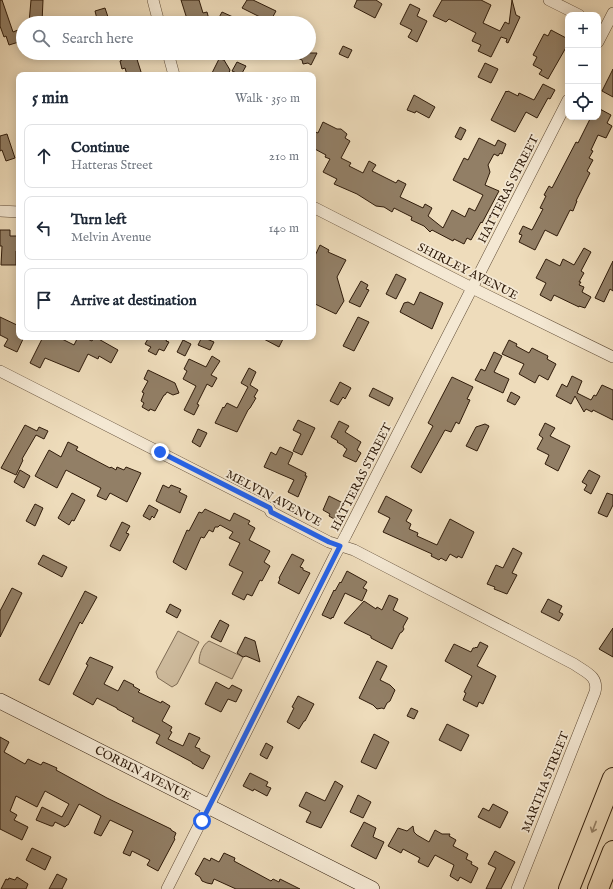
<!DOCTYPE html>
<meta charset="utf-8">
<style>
:root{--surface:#fff;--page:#f2f2f3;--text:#1f2937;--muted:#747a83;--line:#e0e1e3}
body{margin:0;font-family:"IM FELL English",serif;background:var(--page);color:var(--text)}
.controls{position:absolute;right:12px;top:12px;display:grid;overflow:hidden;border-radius:8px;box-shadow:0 2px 10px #0003}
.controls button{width:36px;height:36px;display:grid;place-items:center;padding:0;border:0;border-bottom:1px solid var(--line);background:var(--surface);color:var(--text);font:20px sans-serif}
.stop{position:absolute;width:12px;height:12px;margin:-9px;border:3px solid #2563eb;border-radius:50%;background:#fff}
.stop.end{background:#2563eb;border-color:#fff;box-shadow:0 1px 4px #0008}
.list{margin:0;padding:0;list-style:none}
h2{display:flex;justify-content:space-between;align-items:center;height:52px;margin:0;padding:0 16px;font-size:17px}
h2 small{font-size:13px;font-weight:400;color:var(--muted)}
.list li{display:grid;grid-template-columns:26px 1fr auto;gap:12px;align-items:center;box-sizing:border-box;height:64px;margin:0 8px 8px;padding:0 8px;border:1px solid var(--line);border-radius:8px}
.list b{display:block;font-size:15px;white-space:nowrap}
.list p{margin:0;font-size:13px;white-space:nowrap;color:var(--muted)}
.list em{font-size:13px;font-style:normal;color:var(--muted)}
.icon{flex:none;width:22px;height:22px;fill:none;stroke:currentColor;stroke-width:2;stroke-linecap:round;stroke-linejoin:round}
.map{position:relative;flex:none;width:613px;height:889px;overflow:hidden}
.search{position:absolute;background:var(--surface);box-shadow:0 2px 10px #0003;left:16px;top:16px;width:300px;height:44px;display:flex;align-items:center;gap:10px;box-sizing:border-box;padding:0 14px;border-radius:22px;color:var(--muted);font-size:15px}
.panel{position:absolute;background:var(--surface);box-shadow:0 2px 10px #0003;left:16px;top:72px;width:300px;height:268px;border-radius:8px}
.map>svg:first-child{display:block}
.green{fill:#cebb9d;stroke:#7e6b54}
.building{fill:#927f66;stroke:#2f1b0a}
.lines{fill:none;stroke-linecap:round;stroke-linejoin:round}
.street-casing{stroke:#5f4b36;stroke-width:12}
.secondary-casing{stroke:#2f1b0a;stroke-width:16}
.highway-casing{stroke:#2f1b0a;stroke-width:22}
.street{stroke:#f4e8d3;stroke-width:11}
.secondary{stroke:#f4e8d3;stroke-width:15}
.highway{stroke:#eedcbb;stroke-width:20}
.oneway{stroke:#98856b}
.route{stroke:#2563eb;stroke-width:5}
.labels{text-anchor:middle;stroke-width:3.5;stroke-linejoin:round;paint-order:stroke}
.street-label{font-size:12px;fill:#2f1b0a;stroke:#f4e8d3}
</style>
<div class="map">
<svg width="613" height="889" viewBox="0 0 613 889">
<rect width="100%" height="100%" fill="#eedcbb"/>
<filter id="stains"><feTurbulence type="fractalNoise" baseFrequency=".005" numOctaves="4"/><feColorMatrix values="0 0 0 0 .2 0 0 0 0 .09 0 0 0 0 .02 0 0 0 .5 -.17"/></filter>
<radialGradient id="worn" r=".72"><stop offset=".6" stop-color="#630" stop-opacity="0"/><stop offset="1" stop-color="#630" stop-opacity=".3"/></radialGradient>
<g class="green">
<path d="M178 631 199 642 177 684 172 687 158 678 156 672Z"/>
<path d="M209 641 243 657 232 679 199 663C199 655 202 645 209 641Z"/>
</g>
<g class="building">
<path d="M0 0H2L13 32 18 30 22 41 9 45 6 36 4 37 0 26Z"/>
<path d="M31 0H43L42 23H29Z"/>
<path d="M181 0H199L203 13 207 12 210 23H195L193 17 187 19Z"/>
<path d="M247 0H253L276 11 270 22 242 8Z"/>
<path d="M357 0H376L382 4 375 18 354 7Z"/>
<path d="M442 0H481L491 5 483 23 500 31 505 22 509 24 512 0 516 15 520 17 508 43 506 42 507 39 501 37 491 57 478 51 481 45 472 41 476 33 449 19 446 22 433 16Z"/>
<path d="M410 4 420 9 417 16 427 21 417 42 408 37 412 30 400 24Z"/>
<path d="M105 8 110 23H98L95 11Z"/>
<path d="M222 12 233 17 230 23H216Z"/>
<path d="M551 30 568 39V44L548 79 539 74 542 70 533 65 537 57 533 55 544 34 548 36Z"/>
<path d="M343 46 352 50 348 58 339 54Z"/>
<path d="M119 53H135L142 75H127L125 68 122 69 120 61 122 60Z"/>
<path d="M287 53H317L311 65 308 63 303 64 302 60Z"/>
<path d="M219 59 224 60 230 70 228 75H211Z"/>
<path d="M237 62 246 66 241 75 232 71Z"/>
<path d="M485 63 498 69 491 83 478 77Z"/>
<path d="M613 69V97L602 91Z"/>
<path d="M543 84 555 90 550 99 548 98 537 118 526 112 515 132 491 120 506 91 507 92 508 91 518 96 519 93 534 100Z"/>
<path d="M414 95 435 107 429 118 416 111 415 113 407 110Z"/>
<path d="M598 108 611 115 607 123 612 126 606 138 598 135 591 150 593 151 589 158 593 160 587 171 590 173 576 201H577L573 211 570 210 557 236 545 230 535 250 519 242 522 235 519 234 523 226 532 230 543 209 540 208 546 196 544 195 549 186 552 188 576 142 578 143 591 117H598Z"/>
<path d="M323 122 337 129H341L347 134 345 138 350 141 341 158 351 163 349 166 363 173 369 161 376 165 372 171 396 183 398 180 406 184 400 197 423 208 425 204 432 208 428 216 443 228 452 210 465 217 469 208 475 211 483 195 453 180 464 158 468 160 479 138 495 146 498 140 506 144 502 154 500 153 498 156 494 154 488 165 490 172 485 185 499 191 482 223 481 222 471 240 467 238 464 244 454 239 453 241 432 230 430 232 424 226 411 220 412 217 394 208 392 212 384 207 376 206 357 194 334 184 337 179 323 172 330 159 325 157 326 155 313 148V131L318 133Z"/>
<path d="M460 127 466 130 461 140 455 137Z"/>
<path d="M7 134 15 158 6 161 2 150 0 151V136Z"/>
<path d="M0 230H10V236H18L19 251H16V265H1L2 246H0Z"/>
<path d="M320 245 329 250 328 252 346 260 337 277 344 301 336 314 313 303V260Z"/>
<path d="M584 248 591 252 581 271 584 273 579 282H581L579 285 584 287 582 292 591 297 585 308 579 306V307L554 295 551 301 540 295 546 283 536 278 546 259 560 266 563 259 574 265Z"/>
<path d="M613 261V291L610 289 604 302 595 298Z"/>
<path d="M396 274 406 279 396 299 386 294Z"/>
<path d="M361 281 368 285 366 289 369 290 360 307 349 302Z"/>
<path d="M420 292 443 303 432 329 400 312 404 303 408 302 414 305Z"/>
<path d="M0 317 19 326V337H24L17 352 4 346 8 339 0 335Z"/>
<path d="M358 317 369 322 354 351 343 346Z"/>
<path d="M43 337H62V339L74 345 78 337H83L92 341 94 337H95L118 350 111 363 99 356 98 359 88 354 79 372 45 358 40 368 30 363Z"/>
<path d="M149 337H168L166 341 169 342 164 351 159 349 156 355 148 351 151 347 145 344Z"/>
<path d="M202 337 214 342 210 350 198 345Z"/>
<path d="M260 337H284L279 347Z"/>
<path d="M183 340 191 344 185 356 177 352Z"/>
<path d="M509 340 517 344 516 346 529 353 532 348 548 356 547 359 556 364 548 380 539 375 535 383 519 374 524 364 502 354Z"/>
<path d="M494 352 502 356 494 372 509 379 503 393 475 380 481 369 485 371Z"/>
<path d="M212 356 220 361 211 375 217 378 212 387 207 384 197 404 199 405 194 415 184 410 196 386 183 379 187 371 184 369 189 359 206 367Z"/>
<path d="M249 368 256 372 250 385 258 390 254 397 256 398 250 408 248 410 237 432 215 423 223 407 224 408 227 403 237 408 248 387 241 383Z"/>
<path d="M148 370 175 383 179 393 173 395 167 392 165 395H164L155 411 150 409 149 411 142 407 144 403 141 401 144 393 142 392 148 381 144 379Z"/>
<path d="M572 376 582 381 577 393 591 400 594 395 596 396 602 385 613 390V420L593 410 592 412 586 409 584 412 575 396 571 404 556 396 562 384 567 387Z"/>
<path d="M452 377 473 387 467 399 470 400 459 424 456 422 451 432 445 430 421 473 411 467 433 426 428 423Z"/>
<path d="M340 382 351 388 345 399 343 397 338 405 330 401Z"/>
<path d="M373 388 393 398 389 406 369 396Z"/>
<path d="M511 392 520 397 515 405 507 401Z"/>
<path d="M298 420 315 428 302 455 293 451 301 434 293 430Z"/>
<path d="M339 421 349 426 345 432 361 442 357 450 361 453 356 462 343 456 347 449 344 447V446L337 442 338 441 331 437Z"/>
<path d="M545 423 555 428 550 436 570 446 558 471 545 464 549 455 537 449 543 438 539 435Z"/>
<path d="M485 424 489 426 477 451 466 446 476 427Z"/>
<path d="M25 425 37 431 39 427 48 431 44 439 36 435 22 459 23 460 16 475 1 468Z"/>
<path d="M198 429 207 433 200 447 192 442Z"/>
<path d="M68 442 78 447 76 450 110 468 111 467 116 470 117 467 124 470 126 467 141 473 127 502 110 493 106 500 97 496 101 488 66 470 57 488 35 476 49 450 61 457Z"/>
<path d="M280 447 293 453 288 464 306 473 305 476H307L298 497 288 492 294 480 264 467 271 452 276 455Z"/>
<path d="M20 470 30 476 24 488 14 482Z"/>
<path d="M589 470 600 476 591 494 584 490 587 485 582 482Z"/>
<path d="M163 485 169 488 171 485 181 489 179 492 187 496 180 513 156 501Z"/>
<path d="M72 493 85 500 74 521 72 520 69 525 58 518Z"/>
<path d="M607 493 613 495V505L607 517 598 513Z"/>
<path d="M329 496 345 504 336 520 329 516 330 514 323 510Z"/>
<path d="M386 496 412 510 406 521 411 524 409 529 418 533 417 536 437 545 450 519 474 532 462 558 458 556 457 558 450 554 446 561 441 558 439 560 431 556 432 554 383 532 390 518 378 512Z"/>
<path d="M35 504 43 508 35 526 26 521Z"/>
<path d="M149 505 158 510 154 518 152 516 150 520 143 516Z"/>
<path d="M205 509 230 521 234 513 250 521 248 524 255 528 249 540 270 551 264 562 270 566 262 581 260 580 252 596 247 594 244 600 232 594 243 572 229 565 240 543 229 538 233 532 220 525 218 527H215L213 532 209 530 204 538 201 537 186 570 173 562 187 530 189 531 199 512 202 513Z"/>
<path d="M122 522 130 526 126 533 129 534 120 551 110 546Z"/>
<path d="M513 548 522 553 512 573 517 575 507 594 494 589 495 587 487 584 496 565 503 568Z"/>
<path d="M292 554 304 560 300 567 303 568V570L310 573 299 594 278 583 280 579 279 578Z"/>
<path d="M43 555 67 567 62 577 38 564Z"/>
<path d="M347 571 367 582 363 588 367 590 362 601 345 593 333 618 332 617 331 619 322 615 334 590 335 591 340 582 341 583Z"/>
<path d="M12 588 22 593 0 637V611Z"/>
<path d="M85 591 97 597 82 624 80 622 49 685 39 680Z"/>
<path d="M389 595 398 599 393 610 408 618 403 627 404 629 402 632 400 633 392 649 371 638V636L344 623 364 601 376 609 377 607 382 610Z"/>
<path d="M548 599 562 606 559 612 563 614 559 621 541 612Z"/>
<path d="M170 604 181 610 177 618 166 612Z"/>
<path d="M220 620 229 625 221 642 211 637Z"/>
<path d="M613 628V657L599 649Z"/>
<path d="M245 637 255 641 260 662 246 656 243 657 237 653Z"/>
<path d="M480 642 488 646 477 666 496 676 483 704 479 702 477 707 463 700 466 693 464 692 472 676 445 661 454 644 471 652 473 648H475L476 647 477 648Z"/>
<path d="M90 657 113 667 104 684 118 691 124 680 134 685 133 686 140 690 138 692 161 703 162 701 170 706 162 721 172 727 170 731 172 732 168 739 183 746 189 733 200 738 195 747 200 749V751L210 756 203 769 192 763V762L156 743 160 735 132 721 134 718 117 709V708L97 698 93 705 73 694 88 665 86 664Z"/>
<path d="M377 661 387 666 380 680 390 685 395 690 390 701 387 703 384 709 382 708 377 709 373 705 359 698Z"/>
<path d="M216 682 229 689 232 685 242 690 236 702 228 699 221 712 205 704Z"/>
<path d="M298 696 314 704 305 721H304L299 729 287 722 294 708 292 707Z"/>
<path d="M411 708 418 711 414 719 407 716Z"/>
<path d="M447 724 469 735 461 751 439 740Z"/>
<path d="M374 734 389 742 376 769 361 762Z"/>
<path d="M0 737 9 742 4 752 25 764 28 759 41 765 43 762 48 764 57 768 56 770 107 798 171 829V830L176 833 174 838 175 839 158 871 147 865 150 860 132 851 130 856 123 853 133 831 110 820 101 836 94 833 101 816 79 804 68 825H67L65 827 55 822 53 826H51L36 820 42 807 62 817 69 804 45 791 37 807 16 796 10 811 17 815 14 820 28 827 22 840 0 829Z"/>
<path d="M266 743 273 747 267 759 260 755Z"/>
<path d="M250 773 268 782 266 786 271 788 267 796 254 789 253 791 243 786Z"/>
<path d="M335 781 343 786 321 828 306 822 311 812 299 806 306 792 325 801Z"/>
<path d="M358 795 371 802 363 818 350 812Z"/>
<path d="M493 804 508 812 500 828 478 817 483 808 489 811Z"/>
<path d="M364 822 376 828 373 837 384 842 376 859 351 846Z"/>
<path d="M413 826 414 832 417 835 429 842 435 830 442 834H450L449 836 456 840 453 846 468 854 466 859 472 862 471 864 478 868 471 883 460 877 458 881 450 876 454 865 435 855 428 867 418 862 420 858 403 849 401 853 388 846 398 828 407 831Z"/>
<path d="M32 848 51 857 45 870 26 860Z"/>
<path d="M495 851 515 862 501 889H486L496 868 488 864Z"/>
<path d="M224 853 235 858 234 861 271 881 273 879 279 882 280 879 300 889H236L214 879 212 884 207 883 202 881 200 877 195 874 204 858 210 861 211 858 219 862Z"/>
<path d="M57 874 67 879 62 889H49Z"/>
<path d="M17 877 28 884 26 889H1L6 879 8 880 9 878 15 880Z"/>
</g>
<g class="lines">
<g class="street-casing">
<g id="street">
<path d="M153 0 159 23"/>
<path d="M549 0 579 15"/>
<path d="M598 42 613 13"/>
<path d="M168 53 174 75"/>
<path d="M313 207 472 288 613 357"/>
<path d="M0 211 19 212"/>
<path d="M0 371 269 508 271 512 329 542 354 550 574 664C585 672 599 676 595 692L517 889"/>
<path d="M167 889 334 557 346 535 568 100"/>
</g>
</g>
<g class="secondary-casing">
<path id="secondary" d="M0 701 372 889"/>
</g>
<g class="highway-casing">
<g id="highway">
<path d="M569 889 613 778"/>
<path d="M598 889 613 851"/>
</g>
</g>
<use href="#street" class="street"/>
<use href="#secondary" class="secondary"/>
<use href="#highway" class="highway"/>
</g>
<defs><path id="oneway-shaft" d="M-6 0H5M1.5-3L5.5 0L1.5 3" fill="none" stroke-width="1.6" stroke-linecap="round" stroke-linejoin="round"/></defs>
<use class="oneway" href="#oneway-shaft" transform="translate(594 827) rotate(111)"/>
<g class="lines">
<path class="route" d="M160 452 270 508 271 512 329 542 340 546 202 821"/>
</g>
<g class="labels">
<g class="street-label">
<text transform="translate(508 189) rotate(-63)" y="4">HATTERAS STREET</text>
<text transform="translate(468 271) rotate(27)" y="4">SHIRLEY AVENUE</text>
<text transform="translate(361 477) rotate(-63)" y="4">HATTERAS STREET</text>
<text transform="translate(274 498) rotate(28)" y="4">MELVIN AVENUE</text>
<text transform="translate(143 773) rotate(27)" y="4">CORBIN AVENUE</text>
<text transform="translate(545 782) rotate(-68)" y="4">MARTHA STREET</text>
</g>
</g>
<rect width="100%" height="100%" filter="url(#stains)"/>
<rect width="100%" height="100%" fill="url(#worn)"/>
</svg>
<div class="controls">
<button>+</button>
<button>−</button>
<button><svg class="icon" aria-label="locate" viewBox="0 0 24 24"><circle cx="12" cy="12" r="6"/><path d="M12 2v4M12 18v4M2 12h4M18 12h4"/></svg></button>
</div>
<div class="stop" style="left:202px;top:821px"></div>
<div class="stop end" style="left:160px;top:452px"></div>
<div class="search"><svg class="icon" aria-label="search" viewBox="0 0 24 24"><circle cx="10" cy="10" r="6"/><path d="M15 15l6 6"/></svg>Search here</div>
<section class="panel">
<h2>5 min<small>Walk · 350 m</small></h2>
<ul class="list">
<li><svg class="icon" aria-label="ahead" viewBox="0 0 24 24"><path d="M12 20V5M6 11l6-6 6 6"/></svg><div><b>Continue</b><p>Hatteras Street</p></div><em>210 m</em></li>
<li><svg class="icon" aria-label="left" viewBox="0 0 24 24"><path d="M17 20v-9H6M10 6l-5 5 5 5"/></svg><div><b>Turn left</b><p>Melvin Avenue</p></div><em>140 m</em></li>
<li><svg class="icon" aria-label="arrive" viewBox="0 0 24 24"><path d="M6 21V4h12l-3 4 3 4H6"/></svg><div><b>Arrive at destination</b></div></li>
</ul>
</section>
</div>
